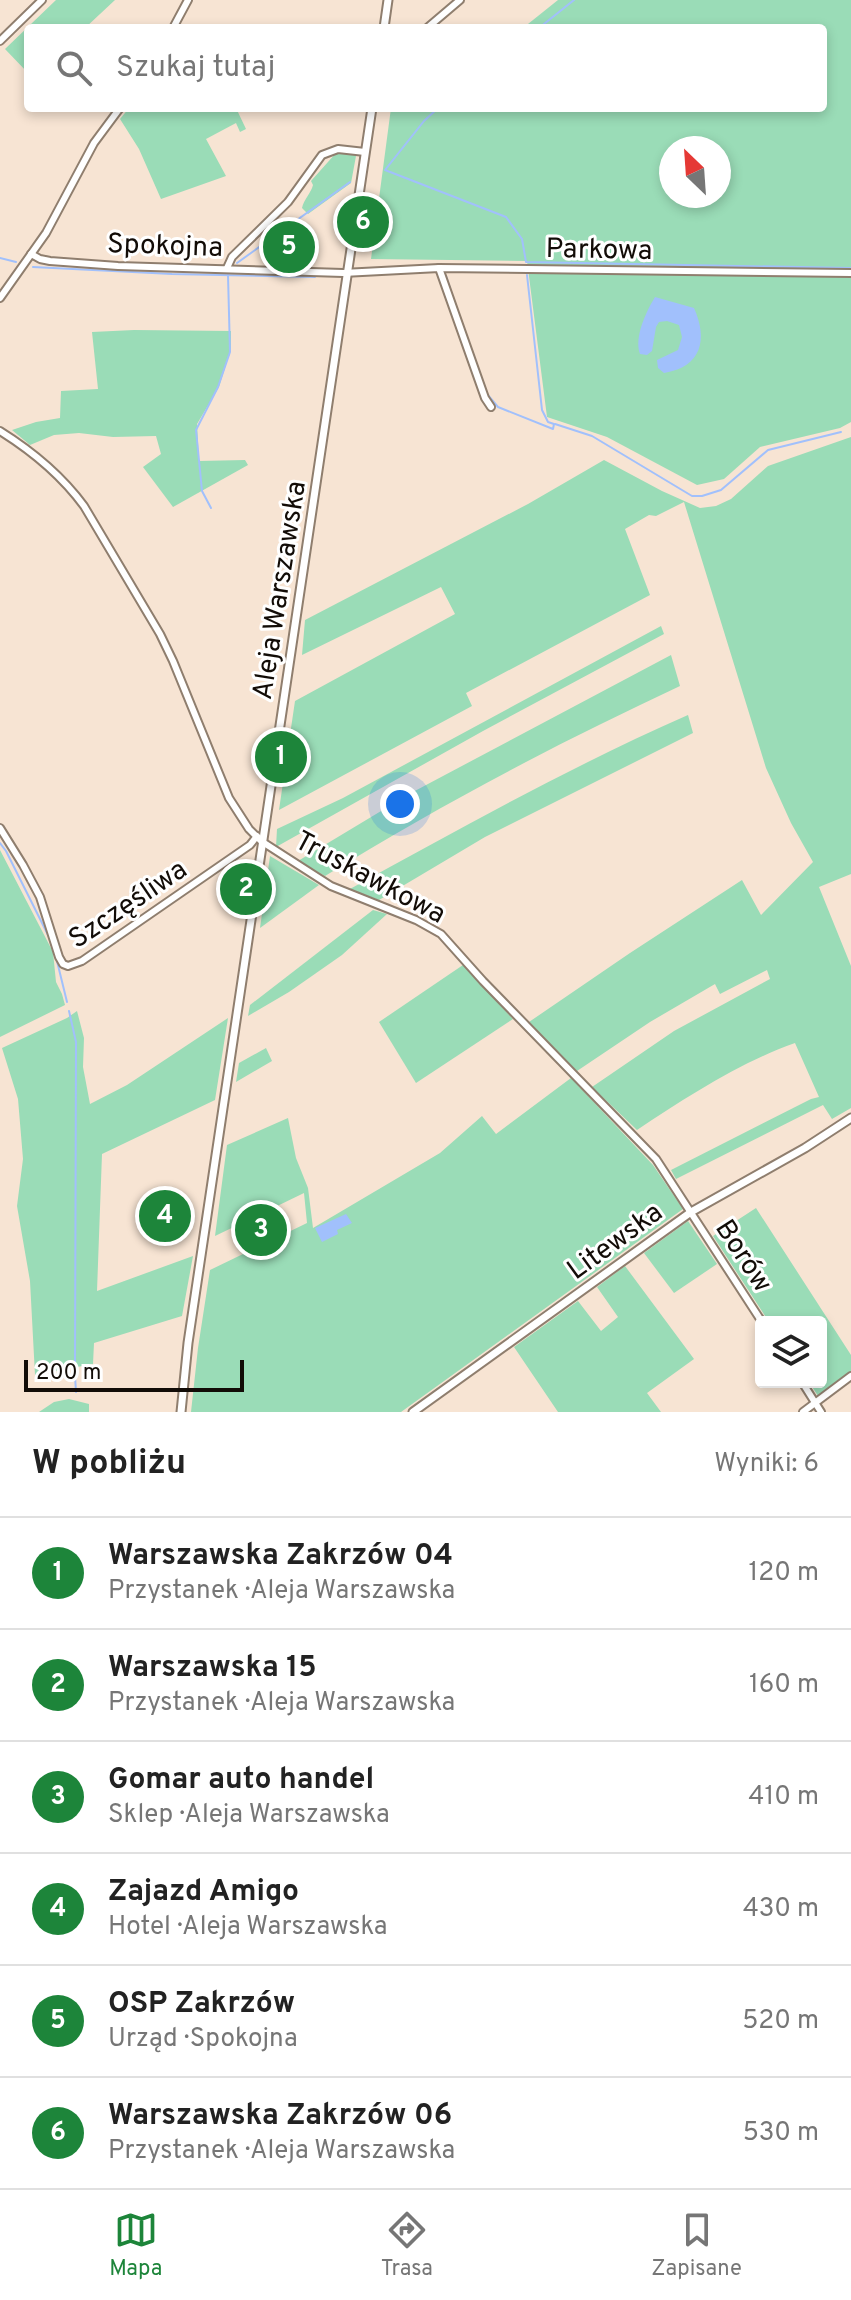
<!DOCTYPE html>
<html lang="pl">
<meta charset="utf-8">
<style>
:root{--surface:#fff;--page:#f2f2f2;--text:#222;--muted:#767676;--line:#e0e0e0;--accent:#1d853a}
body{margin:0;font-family:Overpass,sans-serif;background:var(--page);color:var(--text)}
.controls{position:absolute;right:24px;bottom:24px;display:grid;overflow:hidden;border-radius:8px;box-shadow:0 4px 12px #0003}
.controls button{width:72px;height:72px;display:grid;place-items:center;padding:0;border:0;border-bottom:2px solid var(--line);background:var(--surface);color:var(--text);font:40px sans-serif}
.compass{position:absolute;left:659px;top:136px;width:72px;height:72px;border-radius:50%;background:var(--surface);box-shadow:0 4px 12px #0003;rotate:335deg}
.scale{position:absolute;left:24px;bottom:20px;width:220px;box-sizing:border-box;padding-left:8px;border:4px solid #120c07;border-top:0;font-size:22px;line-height:28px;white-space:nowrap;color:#120c07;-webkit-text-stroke:6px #fff;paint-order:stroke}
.you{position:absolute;left:400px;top:804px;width:28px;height:28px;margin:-20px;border:6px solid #fff;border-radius:50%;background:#1a73e8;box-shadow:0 0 0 12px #1a73e833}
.badge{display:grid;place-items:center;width:52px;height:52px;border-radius:50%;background:var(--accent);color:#fff;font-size:26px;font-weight:700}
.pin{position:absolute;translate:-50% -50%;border:4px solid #fff;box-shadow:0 2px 8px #0006}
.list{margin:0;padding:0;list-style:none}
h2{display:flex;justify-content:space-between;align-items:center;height:104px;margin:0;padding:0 32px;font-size:34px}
h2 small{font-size:26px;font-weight:400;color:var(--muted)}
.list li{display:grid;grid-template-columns:52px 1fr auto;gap:24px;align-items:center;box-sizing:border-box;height:112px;padding:0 32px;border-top:2px solid var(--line)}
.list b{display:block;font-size:30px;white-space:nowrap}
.list p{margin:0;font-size:26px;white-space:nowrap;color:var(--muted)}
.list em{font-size:26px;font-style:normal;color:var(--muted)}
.icon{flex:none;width:44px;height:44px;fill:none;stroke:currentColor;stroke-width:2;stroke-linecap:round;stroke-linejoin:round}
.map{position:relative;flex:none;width:851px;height:1412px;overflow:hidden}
.search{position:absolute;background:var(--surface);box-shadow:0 4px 12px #0003;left:24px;right:24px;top:24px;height:88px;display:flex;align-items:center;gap:20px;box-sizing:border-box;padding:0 28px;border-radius:8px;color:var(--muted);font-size:30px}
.sheet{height:776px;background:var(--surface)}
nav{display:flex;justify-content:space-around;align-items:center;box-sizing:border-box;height:112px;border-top:2px solid var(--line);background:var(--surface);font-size:22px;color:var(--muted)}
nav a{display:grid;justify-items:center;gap:4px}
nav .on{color:var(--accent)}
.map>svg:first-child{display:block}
.green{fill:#9adcb7;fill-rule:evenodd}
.water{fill:#a1c0fc}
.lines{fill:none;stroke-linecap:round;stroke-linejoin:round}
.stream{stroke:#a1c0fc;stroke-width:2}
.minor-casing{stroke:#8f7e6e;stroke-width:10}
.tertiary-casing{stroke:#8f7e6e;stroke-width:11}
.minor{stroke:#fff;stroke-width:6}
.tertiary{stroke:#fff;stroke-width:7}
.labels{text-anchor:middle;stroke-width:6;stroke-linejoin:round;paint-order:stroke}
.street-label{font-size:28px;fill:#120c07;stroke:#fff}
</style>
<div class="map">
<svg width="851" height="1412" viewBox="0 0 851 1412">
<rect width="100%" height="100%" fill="#f7e4d3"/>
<g class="green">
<path d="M56 0H115L85 28H28V73L5 49Z"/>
<path d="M558 0H851V422L840 428 760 447 724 479 697 485 607 437 547 417 527 261 371 259 391 108H823V28H523ZM671 148H719V196H671Z"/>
<path d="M129 108H236L246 129 240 132 236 123 206 139 226 176 161 199 139 149 120 119Z"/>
<path d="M336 153H353L356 156 351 183 308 214 302 208C304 199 311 193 313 185L311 181Z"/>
<path d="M134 330 231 331V349L219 387 197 424 199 461 245 460 248 465 173 507 143 467 161 454 156 436 113 437 79 433 54 435 30 445 12 430 36 422 60 418 61 391 98 389 92 332Z"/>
<path d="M851 437V874L819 887 851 966V1108L832 1119 823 1105 676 1179 671 1170 811 1099 819 1097 795 1043C739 1063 687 1097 637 1130L592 1087 674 1031 770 979 767 970 720 994 715 984 650 1022 577 1071 529 1022 630 953 742 880 761 915 813 862 791 823 766 768 684 502 656 516 649 515 625 529 650 595 466 693 472 706 279 810 295 701 455 614 441 587 302 655 305 620 528 504 604 460 662 491 700 508 716 506 731 499 768 466Z"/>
<path d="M661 626 664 634 483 731 276 847 277 829 343 798Z"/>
<path d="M671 655 680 686C558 743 440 805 325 876L298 861 411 793Z"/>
<path d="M688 715 693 733 485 837 379 900 350 889C461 828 572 766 688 715Z"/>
<path d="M0 850 53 952 56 982 62 994 65 1005 0 1037Z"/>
<path d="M270 856 319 885 260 928Z"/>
<path d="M373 910 387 914 342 955 289 992 248 1016 250 1005Z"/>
<path d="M463 965 513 1019 416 1083 379 1022Z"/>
<path d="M77 1011 84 1038 83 1067 90 1104 127 1085 228 1018 215 1100 102 1154 97 1291 193 1256 182 1316 94 1343 93 1364 35 1375 30 1281 17 1206 23 1159 18 1099 2 1048 67 1018Z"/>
<path d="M266 1048 272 1061 236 1082 239 1063Z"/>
<path d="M571 1078 653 1165 683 1209 401 1412H191L198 1348 210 1270 307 1223 304 1193 215 1236 227 1145 288 1118 296 1158 308 1188 313 1228 440 1153 482 1116 496 1134Z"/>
<path d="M756 1208 851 1355V1372L818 1396 809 1382H821V1322H769L713 1236Z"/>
<path d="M688 1221 717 1264 674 1293 644 1253Z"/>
<path d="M625 1266 694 1359 647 1393 661 1412H558L514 1347 578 1301 601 1331 618 1317 597 1287Z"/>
<path d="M69 1399 89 1404V1412H39L54 1402Z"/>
</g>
<g class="water">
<path d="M655 297 694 308C708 339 702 367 664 373L658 368 657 360 678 350 682 337 679 325 667 321 659 322 656 327 652 351 647 355 640 354C634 337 646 312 655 297Z"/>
<path d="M346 1214 352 1223 337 1230 338 1234 322 1242 315 1228Z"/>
</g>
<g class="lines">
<g class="stream">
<path d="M539 28 574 0"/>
<path d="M438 108 424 121 385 170 506 217 522 239 526 262 851 268"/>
<path d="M0 258 16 262"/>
<path d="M237 263 350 182"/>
<path d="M33 267 172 274 315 277"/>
<path d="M446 276 458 313"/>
<path d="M487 394 498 407 553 429 554 424 548 422 542 410 527 275"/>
<path d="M555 424 592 436 692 496H702L721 490 768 450 841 432"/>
<path d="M211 508 202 491 196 430 218 387 230 352 228 275"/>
<path d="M0 843 6 851 52 943"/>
<path d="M56 957 67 1002"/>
<path d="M69 1011 76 1042 75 1369"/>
<path d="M75 1376 76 1392"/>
</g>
<g class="minor-casing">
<g id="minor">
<path d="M173 28 188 0"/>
<path d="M427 28 460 0"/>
<path d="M0 41 42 0"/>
<path d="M31 254 40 259 50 261 118 266 343 273 439 268 851 273"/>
<path d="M227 268 232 257 288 202 322 155 338 149 365 152"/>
<path d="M439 268 485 398 491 407"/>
<path d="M0 298 46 233 94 143 120 108"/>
<path d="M0 431C32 451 62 476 84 506L160 634 173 661 229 798 249 829 261 841 331 886 416 920 441 934 483 981 656 1159 762 1322"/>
<path d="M0 828 23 865 40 897 59 957 63 964 68 966 82 961 250 845 257 836"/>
<path d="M802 1382 821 1412"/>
<path d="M803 1412 851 1376"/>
</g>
</g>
<g class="tertiary-casing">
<g id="tertiary">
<path d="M384 28 388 0"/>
<path d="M181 1412 188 1343 372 108"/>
<path d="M413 1412 691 1212 805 1148 851 1118"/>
</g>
</g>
<use href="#minor" class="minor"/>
<use href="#tertiary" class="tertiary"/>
</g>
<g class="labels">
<g class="street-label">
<text transform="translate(165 244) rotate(2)" y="10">Spokojna</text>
<text transform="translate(599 248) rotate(1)" y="10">Parkowa</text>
<text transform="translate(278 590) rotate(-81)" y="10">Aleja Warszawska</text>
<text transform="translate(371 876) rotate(28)" y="10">Truskawkowa</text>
<text transform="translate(127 903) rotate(-34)" y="10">Szczęśliwa</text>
<text transform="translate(614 1240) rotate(-36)" y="10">Litewska</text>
<text transform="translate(745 1255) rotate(57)" y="10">Borów</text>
</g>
</g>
</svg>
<div class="controls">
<button><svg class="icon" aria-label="layers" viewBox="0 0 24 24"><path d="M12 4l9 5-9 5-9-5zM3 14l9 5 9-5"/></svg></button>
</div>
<svg class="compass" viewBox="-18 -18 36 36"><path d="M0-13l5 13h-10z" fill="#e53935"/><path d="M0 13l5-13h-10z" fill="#767676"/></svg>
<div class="scale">200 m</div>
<div class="you"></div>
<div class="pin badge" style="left:281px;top:757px">1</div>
<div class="pin badge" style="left:246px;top:889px">2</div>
<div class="pin badge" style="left:261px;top:1230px">3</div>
<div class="pin badge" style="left:165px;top:1216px">4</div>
<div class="pin badge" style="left:289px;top:247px">5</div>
<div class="pin badge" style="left:363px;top:222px">6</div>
<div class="search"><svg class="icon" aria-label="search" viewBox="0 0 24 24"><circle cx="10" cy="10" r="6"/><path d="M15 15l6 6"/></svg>Szukaj tutaj</div>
</div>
<section class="sheet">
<h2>W pobliżu<small>Wyniki: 6</small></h2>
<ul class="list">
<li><span class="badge">1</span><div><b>Warszawska Zakrzów 04</b><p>Przystanek · Aleja Warszawska</p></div><em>120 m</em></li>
<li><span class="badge">2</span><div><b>Warszawska 15</b><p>Przystanek · Aleja Warszawska</p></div><em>160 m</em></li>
<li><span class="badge">3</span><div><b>Gomar auto handel</b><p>Sklep · Aleja Warszawska</p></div><em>410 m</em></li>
<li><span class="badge">4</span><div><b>Zajazd Amigo</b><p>Hotel · Aleja Warszawska</p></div><em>430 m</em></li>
<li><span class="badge">5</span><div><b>OSP Zakrzów</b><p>Urząd · Spokojna</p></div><em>520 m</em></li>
<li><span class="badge">6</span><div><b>Warszawska Zakrzów 06</b><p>Przystanek · Aleja Warszawska</p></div><em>530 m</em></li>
</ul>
</section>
<nav>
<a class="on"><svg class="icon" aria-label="map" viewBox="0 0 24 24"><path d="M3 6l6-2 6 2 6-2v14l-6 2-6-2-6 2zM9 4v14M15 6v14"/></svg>Mapa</a>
<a><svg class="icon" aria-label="directions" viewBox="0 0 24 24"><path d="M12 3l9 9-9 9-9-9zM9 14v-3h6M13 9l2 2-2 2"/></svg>Trasa</a>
<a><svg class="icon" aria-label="saved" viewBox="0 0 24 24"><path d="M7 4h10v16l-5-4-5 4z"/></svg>Zapisane</a>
</nav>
